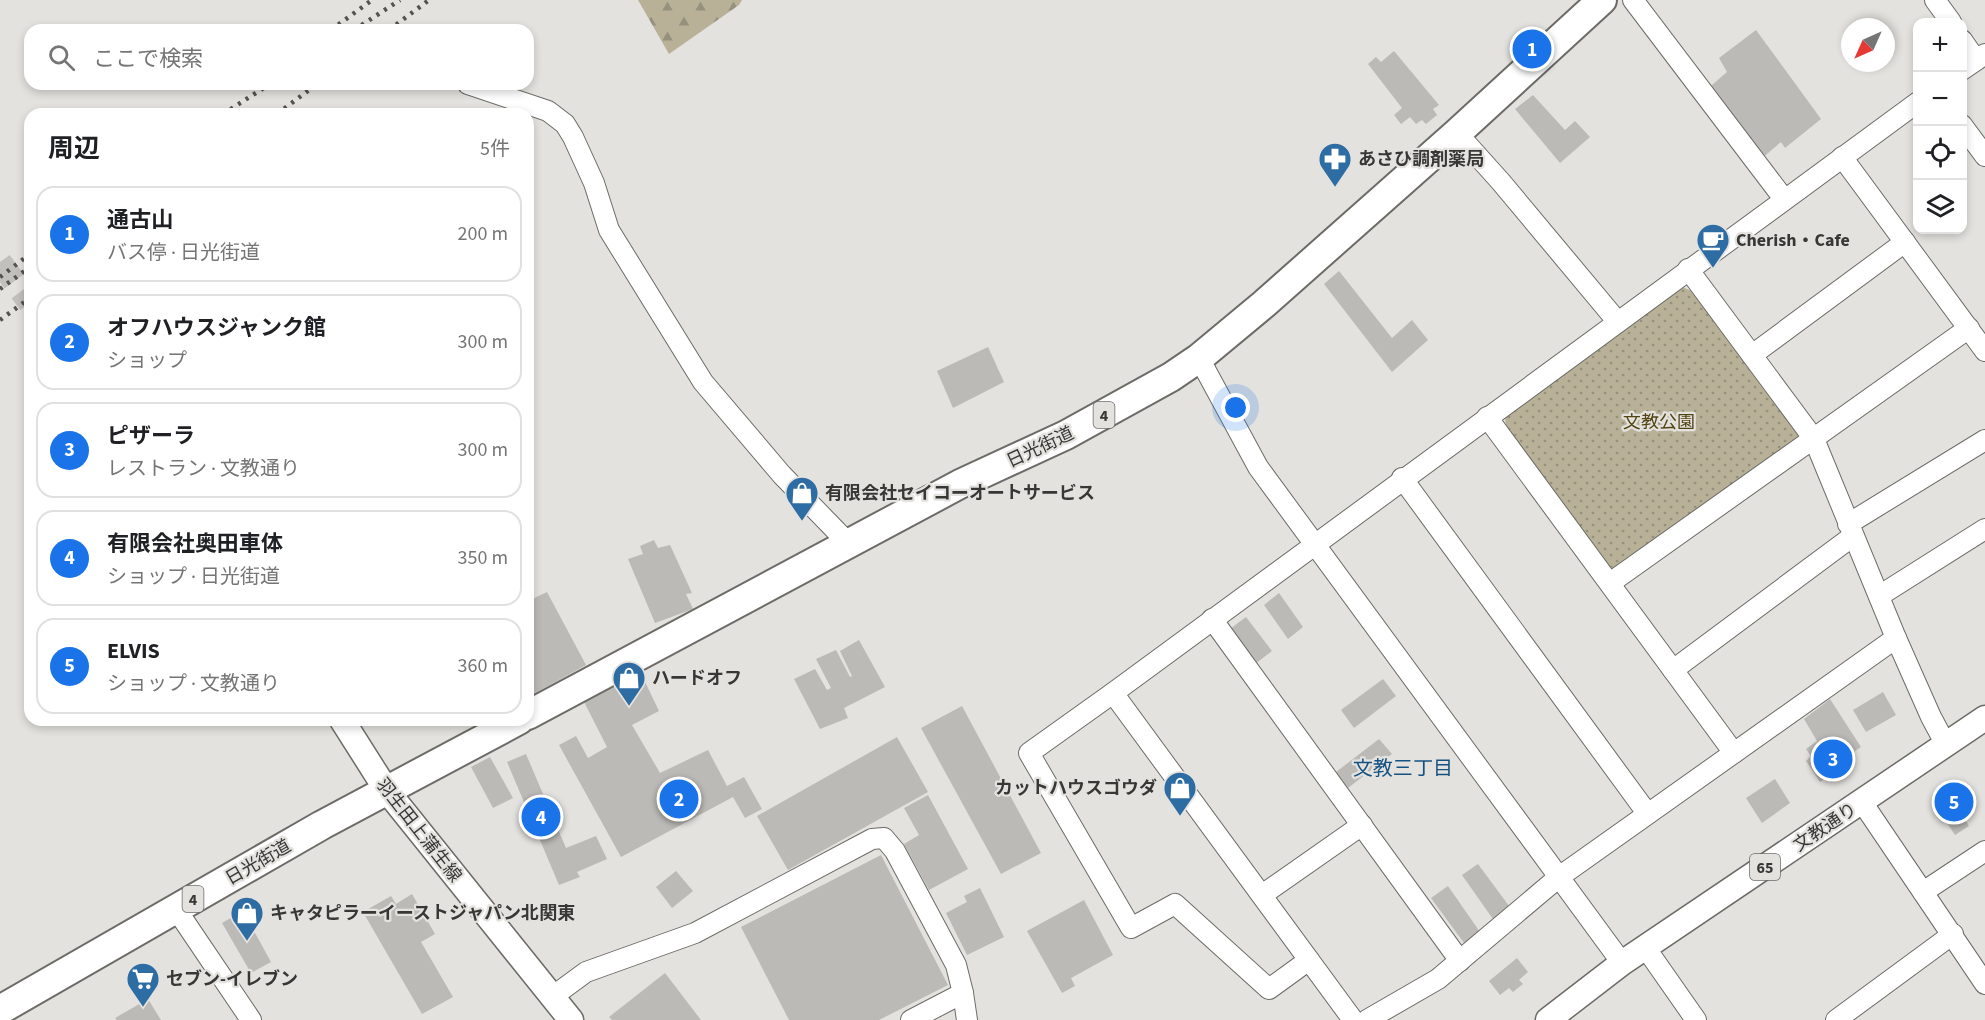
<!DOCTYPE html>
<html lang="ja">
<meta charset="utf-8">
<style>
:root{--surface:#fff;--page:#f2f2f2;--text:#202124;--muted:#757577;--line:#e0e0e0;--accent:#1a73e8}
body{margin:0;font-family:"Source Sans 3","Noto Sans JP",sans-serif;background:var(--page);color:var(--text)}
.controls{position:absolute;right:18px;top:18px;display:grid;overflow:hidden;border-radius:12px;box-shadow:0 3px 9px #0003}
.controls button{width:54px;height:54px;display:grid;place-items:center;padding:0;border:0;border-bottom:2px solid var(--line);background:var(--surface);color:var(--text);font:30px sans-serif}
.compass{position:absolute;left:1841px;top:18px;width:54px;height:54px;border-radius:50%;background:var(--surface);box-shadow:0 3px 9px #0003;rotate:225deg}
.you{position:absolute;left:1236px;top:408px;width:21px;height:21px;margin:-15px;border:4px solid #fff;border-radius:50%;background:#1a73e8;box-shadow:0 0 0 9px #1a73e833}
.badge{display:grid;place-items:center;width:39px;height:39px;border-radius:50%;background:var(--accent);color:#fff;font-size:20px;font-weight:700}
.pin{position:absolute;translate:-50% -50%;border:3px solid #fff;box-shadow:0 2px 6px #0006}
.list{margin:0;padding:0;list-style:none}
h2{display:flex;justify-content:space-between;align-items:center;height:78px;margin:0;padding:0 24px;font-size:26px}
h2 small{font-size:20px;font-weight:400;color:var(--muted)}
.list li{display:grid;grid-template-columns:39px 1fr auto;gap:18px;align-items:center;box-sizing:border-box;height:96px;margin:0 12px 12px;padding:0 12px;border:2px solid var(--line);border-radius:18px}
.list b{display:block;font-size:22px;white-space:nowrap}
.list p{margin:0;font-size:20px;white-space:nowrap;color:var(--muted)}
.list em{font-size:20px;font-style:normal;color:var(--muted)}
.icon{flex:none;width:33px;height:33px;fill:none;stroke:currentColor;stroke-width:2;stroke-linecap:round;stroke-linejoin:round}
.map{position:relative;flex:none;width:1985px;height:1020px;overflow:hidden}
.search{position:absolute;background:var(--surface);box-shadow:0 3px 9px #0003;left:24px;top:24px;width:510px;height:66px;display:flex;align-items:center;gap:15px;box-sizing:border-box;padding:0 21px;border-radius:18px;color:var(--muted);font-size:22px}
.panel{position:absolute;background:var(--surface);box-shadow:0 3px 9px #0003;left:24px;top:108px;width:510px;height:618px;border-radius:18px}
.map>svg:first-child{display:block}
.forest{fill:url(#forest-firs)}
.park{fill:url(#park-dots)}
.building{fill:#bcbab6}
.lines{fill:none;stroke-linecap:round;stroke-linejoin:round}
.major-tunnel{stroke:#c1c0bc;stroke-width:24;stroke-dasharray:24 12;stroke-linecap:butt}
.minor-casing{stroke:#6c6b67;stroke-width:22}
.major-casing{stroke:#6c6b67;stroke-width:27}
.highway-casing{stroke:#6c6b67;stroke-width:32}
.minor{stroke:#fff;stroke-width:20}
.major{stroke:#fff;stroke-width:24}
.highway{stroke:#fff;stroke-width:28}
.rail{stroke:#535350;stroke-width:4.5;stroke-dasharray:3 6;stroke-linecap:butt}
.labels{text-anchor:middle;stroke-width:4.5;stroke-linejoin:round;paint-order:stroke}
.shield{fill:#e4e2de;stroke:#6b6a68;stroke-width:1.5}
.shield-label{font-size:16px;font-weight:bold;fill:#373735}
.poi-label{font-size:18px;font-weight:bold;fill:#373735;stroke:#e4e2de;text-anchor:start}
.park-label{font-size:18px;fill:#524411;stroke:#e4e2de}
.street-label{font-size:18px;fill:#373735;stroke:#e4e2de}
.neighbourhood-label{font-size:20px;fill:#145282;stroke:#e4e2de}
</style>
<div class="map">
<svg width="1985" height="1020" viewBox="0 0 1985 1020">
<defs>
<pattern id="forest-firs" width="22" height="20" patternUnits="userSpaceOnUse" patternTransform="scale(1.5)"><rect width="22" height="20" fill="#b8b198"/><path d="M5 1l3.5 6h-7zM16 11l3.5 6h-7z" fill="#96917d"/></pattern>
<pattern id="park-dots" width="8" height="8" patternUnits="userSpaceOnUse" patternTransform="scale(1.5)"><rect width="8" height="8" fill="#b8b198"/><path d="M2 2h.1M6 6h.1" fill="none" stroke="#96917d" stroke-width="1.8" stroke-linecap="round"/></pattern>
</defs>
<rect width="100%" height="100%" fill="#e4e2de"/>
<path class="forest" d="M638 0H742L739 5 669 54Z"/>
<path class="park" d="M1682 287 1692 291 1800 432 1796 441 1617 570 1605 565 1506 427 1505 417Z"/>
<g class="building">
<path d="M1756 30 1821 119 1785 148 1781 142 1759 161 1705 91 1727 72 1719 58Z"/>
<path d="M1394 51 1439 105 1433 109 1437 115 1426 124 1422 120 1416 124 1410 117 1401 124 1394 115 1402 108 1368 64 1376 57 1381 62Z"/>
<path d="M1533 95 1565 130 1575 121 1590 137 1560 163 1515 109Z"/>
<path d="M1339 271 1392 338 1412 320 1428 340 1392 372 1324 284Z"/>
<path d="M988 347 1004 382 953 408 937 371Z"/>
<path d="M654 540 658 548 670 545 692 593 686 594 693 609 655 623 628 559 643 554 640 546Z"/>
<path d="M547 592 586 665 528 697V601Z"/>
<path d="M1279 593 1303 627 1288 639 1264 605Z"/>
<path d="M1246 617 1272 651 1255 664 1230 629Z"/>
<path d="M859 640 885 687 844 708 848 718 820 729 794 679 815 669 827 690 831 688 816 659 836 650 850 677 852 676 840 651Z"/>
<path d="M634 659 659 711 632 725 660 773 708 750 727 786 744 777 762 809 745 818 733 797 621 857 559 745 576 736 588 758 607 747 579 692Z"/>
<path d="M1383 679 1396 696 1354 728 1341 710Z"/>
<path d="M1883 692 1896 715 1866 732 1853 710Z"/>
<path d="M1830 699 1861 747 1839 762 1842 766 1820 782 1806 761 1811 756 1806 749 1817 741 1804 719Z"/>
<path d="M962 706 1041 853 1001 874 921 728Z"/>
<path d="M897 737 928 792 788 870 757 816Z"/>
<path d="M1379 739 1392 754 1348 788 1336 772Z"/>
<path d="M526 754 566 848 596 836 607 859 577 872 580 877 559 885 507 762Z"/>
<path d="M490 757 513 798 493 808 471 767Z"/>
<path d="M1775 779 1790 803 1762 823 1746 798Z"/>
<path d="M1956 788 1967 804 1959 810 1969 826 1955 835 1934 803Z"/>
<path d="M928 795 968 869 929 890 904 844 919 835 904 808Z"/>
<path d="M881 855 948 985 879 1020H789L741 927Z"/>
<path d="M1478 864 1512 910 1495 922 1462 875Z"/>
<path d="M676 871 693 891 672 908 656 887Z"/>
<path d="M1448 886 1480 932 1464 943 1431 898Z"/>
<path d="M980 888 1004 937 967 955 946 913 967 902 964 896Z"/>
<path d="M412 894 435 934 421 942 453 997 422 1014 363 912 391 896 396 904Z"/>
<path d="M1084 900 1113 955 1071 978 1075 986 1062 993 1027 931Z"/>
<path d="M243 911 271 962 251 973 222 923Z"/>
<path d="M1517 958 1528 972 1519 980 1523 984 1513 992 1509 988 1500 995 1489 981Z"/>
<path d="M665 973 701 1020H612L609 1017Z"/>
<path d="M148 999 161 1020H117L115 1018Z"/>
</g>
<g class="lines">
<path class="major-tunnel" d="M0 262 30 303"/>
<g class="minor-casing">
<g id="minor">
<path d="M1633 0 1784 199"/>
<path d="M1935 0 1951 22"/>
<path d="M1962 40 1976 60"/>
<path d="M1962 70 1985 54"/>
<path d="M468 84 548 111 565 124 573 137 594 183 609 230 703 382 782 475 849 544"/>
<path d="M1962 125 1985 156"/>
<path d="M1457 133 1501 182 1617 321"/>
<path d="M1842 157 1985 351"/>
<path d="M1688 269 1814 439 1896 638 1931 717 1946 745"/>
<path d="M1752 355 1905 242"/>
<path d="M1199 358 1258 467 1622 963"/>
<path d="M1487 417 1734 753"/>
<path d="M1402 478 1647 813"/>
<path d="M1848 524 1985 440"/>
<path d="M1610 583 1969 328"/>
<path d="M1879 596 1985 529"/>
<path d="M1212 619 1460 961"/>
<path d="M1673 670 1853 536"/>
<path d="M1113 693 1353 1020"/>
<path d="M1862 802 1985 984"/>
<path d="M1923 892 1985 851"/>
<path d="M1262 895 1362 825"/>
<path d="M176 909 251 1020"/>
<path d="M1645 947 1696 1020"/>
<path d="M1309 960 1269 989 1175 904 1131 928 1029 753 1113 693 1918 102"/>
<path d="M552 997 586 972 695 933 872 839 884 838 895 851 956 965 963 993 967 1020"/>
<path d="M911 1020 963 993"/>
<path d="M1367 1020 1438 979 1559 877 1896 638"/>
<path d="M1836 1020 1953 934"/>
</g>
</g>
<g class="major-casing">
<g id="major">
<path d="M342 720 387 791 571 1020"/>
<path d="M1548 1020 1622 963 1985 718"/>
</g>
</g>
<g class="highway-casing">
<g id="highway">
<path d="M528 715 960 484 1066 435 1171 377 1199 358 1264 304 1457 133 1602 0"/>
<path d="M0 1010 322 825 519 720"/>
</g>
</g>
<use href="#minor" class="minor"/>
<use href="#major" class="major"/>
<use href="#highway" class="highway"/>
<g class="rail">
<path d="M331 30 372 0"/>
<path d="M354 30 400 0"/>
<path d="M389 30 429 0"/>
<path d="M223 114 270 84"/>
<path d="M277 114 317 84"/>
<path d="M0 277 30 254"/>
<path d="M0 289 30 267"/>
<path d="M0 320 30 298"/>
</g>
</g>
<defs>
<g id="pharmacy-pin" transform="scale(1.725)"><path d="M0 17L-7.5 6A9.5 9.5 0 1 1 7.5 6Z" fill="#2d6da4" stroke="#e4e2de"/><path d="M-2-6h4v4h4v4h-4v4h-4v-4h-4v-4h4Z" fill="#fff"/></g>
<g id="cafe-pin" transform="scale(1.725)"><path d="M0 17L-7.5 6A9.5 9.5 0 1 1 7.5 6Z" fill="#2d6da4" stroke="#e4e2de"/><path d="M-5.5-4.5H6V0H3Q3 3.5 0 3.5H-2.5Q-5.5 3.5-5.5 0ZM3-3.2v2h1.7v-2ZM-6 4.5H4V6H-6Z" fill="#fff"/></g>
<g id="shop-pin" transform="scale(1.725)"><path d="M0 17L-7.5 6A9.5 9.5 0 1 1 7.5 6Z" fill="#2d6da4" stroke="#e4e2de"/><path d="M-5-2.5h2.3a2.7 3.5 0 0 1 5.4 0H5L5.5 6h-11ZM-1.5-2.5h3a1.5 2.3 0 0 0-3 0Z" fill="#fff"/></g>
<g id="supermarket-pin" transform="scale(1.725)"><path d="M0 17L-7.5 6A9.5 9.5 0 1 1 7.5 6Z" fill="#2d6da4" stroke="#e4e2de"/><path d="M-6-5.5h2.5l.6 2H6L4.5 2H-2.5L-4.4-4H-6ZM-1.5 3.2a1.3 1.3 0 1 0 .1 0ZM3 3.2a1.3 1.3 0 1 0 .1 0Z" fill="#fff"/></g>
</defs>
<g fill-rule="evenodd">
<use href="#pharmacy-pin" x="1335" y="159"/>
<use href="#cafe-pin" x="1713" y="240"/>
<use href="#shop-pin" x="802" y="493"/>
<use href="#shop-pin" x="629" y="678"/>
<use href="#shop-pin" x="1180" y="788"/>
<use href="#shop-pin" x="247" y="913"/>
<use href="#supermarket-pin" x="143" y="979"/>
</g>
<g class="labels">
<g class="shield">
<rect x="1093.5" y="402" width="21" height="26" rx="4.5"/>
<rect x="1750" y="854" width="30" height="26" rx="4.5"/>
<rect x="182.5" y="886" width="21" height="26" rx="4.5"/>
</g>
<g class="shield-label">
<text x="1104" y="421">4</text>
<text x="1765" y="873">65</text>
<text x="193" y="905">4</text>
</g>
<g class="poi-label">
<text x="1358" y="165">あさひ調剤薬局</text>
<text x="1736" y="246">Cherish・Cafe</text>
<text x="825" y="499">有限会社セイコーオートサービス</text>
<text x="652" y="684">ハードオフ</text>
<text x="1157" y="794" text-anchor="end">カットハウスゴウダ</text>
<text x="270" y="919">キャタピラーイーストジャパン北関東</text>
<text x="166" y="985">セブン-イレブン</text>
</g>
<g class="park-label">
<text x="1659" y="428">文教公園</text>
</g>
<g class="street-label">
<text transform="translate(1040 447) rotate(-25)" y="6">日光街道</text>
<text transform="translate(1825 827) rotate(-34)" y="6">文教通り</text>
<text transform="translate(419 830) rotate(52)" y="6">羽生田上蒲生線</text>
<text transform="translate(258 862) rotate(-30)" y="6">日光街道</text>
</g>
<g class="neighbourhood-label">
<text x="1403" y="775">文教三丁目</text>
</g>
</g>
</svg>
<div class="controls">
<button>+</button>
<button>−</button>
<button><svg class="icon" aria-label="locate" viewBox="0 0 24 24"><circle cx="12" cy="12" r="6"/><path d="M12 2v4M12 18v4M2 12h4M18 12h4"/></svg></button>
<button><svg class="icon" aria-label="layers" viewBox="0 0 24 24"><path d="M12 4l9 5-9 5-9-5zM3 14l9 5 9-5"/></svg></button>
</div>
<svg class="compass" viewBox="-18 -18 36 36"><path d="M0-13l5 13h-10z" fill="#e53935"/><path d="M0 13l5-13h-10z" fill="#757577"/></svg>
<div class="you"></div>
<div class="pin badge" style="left:1532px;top:49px">1</div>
<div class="pin badge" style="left:679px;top:799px">2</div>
<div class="pin badge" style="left:1833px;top:759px">3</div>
<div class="pin badge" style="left:541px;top:817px">4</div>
<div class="pin badge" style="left:1954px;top:802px">5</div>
<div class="search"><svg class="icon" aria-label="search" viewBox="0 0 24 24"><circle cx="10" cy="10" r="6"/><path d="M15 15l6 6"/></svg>ここで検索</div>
<section class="panel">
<h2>周辺<small>5件</small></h2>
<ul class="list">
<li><span class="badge">1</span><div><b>通古山</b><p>バス停 · 日光街道</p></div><em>200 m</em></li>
<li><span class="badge">2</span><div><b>オフハウスジャンク館</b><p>ショップ</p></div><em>300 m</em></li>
<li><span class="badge">3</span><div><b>ピザーラ</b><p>レストラン · 文教通り</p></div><em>300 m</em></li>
<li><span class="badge">4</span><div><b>有限会社奥田車体</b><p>ショップ · 日光街道</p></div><em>350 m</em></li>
<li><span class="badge">5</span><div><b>ELVIS</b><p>ショップ · 文教通り</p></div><em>360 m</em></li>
</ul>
</section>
</div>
